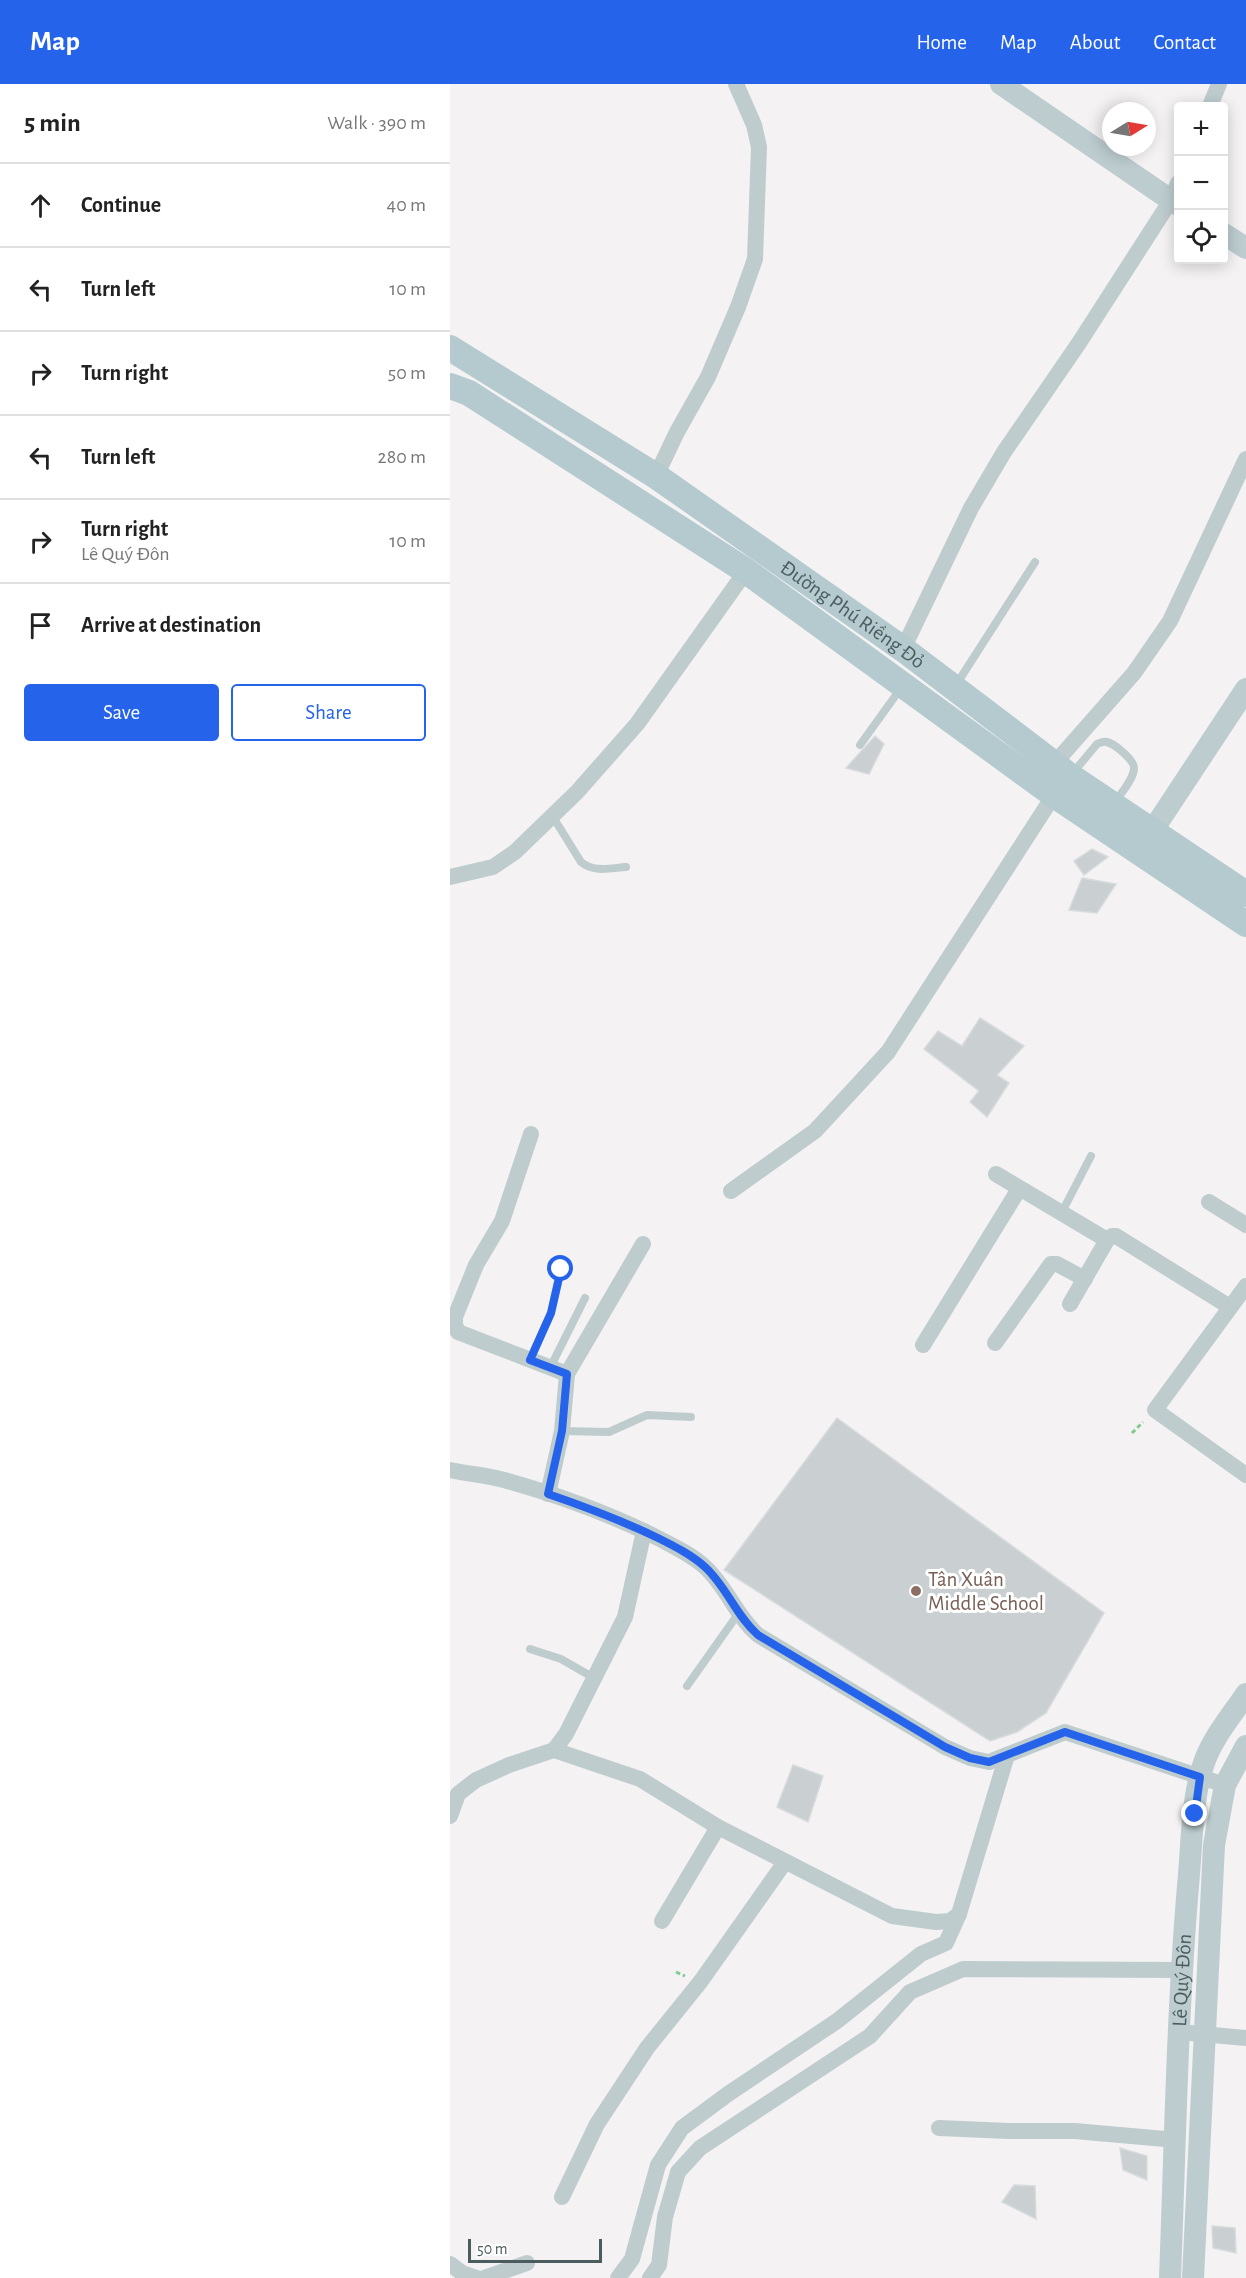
<!DOCTYPE html>
<meta charset="utf-8">
<style>
:root{--surface:#fff;--page:#f6f6f6;--text:#222;--muted:#767676;--line:#e0e0e0;--accent:#2563eb}
body{margin:0;font-family:"Alegreya Sans",sans-serif;background:var(--page);color:var(--text)}
.controls{position:absolute;right:18px;top:18px;display:grid;overflow:hidden;border-radius:6px;box-shadow:0 3px 15px #0003}
.controls button{width:54px;height:54px;display:grid;place-items:center;padding:0;border:0;border-bottom:2px solid var(--line);background:var(--surface);color:var(--text);font:30px sans-serif}
.compass{position:absolute;left:652px;top:18px;width:54px;height:54px;border-radius:50%;background:var(--surface);box-shadow:0 3px 15px #0003;rotate:79deg}
.scale{position:absolute;left:18px;bottom:15px;width:134px;box-sizing:border-box;padding-left:6px;border:3px solid #4b5c5f;border-top:0;font-size:16px;line-height:21px;white-space:nowrap;color:#4b5c5f;-webkit-text-stroke:4px #fff;paint-order:stroke}
.stop{position:absolute;width:18px;height:18px;margin:-14px;border:4px solid #2563eb;border-radius:50%;background:#fff}
.stop.end{background:#2563eb;border-color:#fff;box-shadow:0 2px 6px #0008}
.list{margin:0;padding:0;list-style:none}
h2{display:flex;justify-content:space-between;align-items:center;height:78px;margin:0;padding:0 24px;font-size:26px}
h2 small{font-size:20px;font-weight:400;color:var(--muted)}
.list li{display:grid;grid-template-columns:39px 1fr auto;gap:18px;align-items:center;box-sizing:border-box;height:84px;padding:0 24px;border-top:2px solid var(--line)}
.list b{display:block;font-size:22px;white-space:nowrap}
.list p{margin:0;font-size:20px;white-space:nowrap;color:var(--muted)}
.list em{font-size:20px;font-style:normal;color:var(--muted)}
.actions{display:flex;gap:12px;padding:18px 24px}
.actions a{flex:1;padding:14px 0;border:2px solid var(--accent);border-radius:6px;text-align:center;font-size:21px;color:var(--accent)}
.actions .main{background:var(--accent);color:#fff}
.icon{flex:none;width:33px;height:33px;fill:none;stroke:currentColor;stroke-width:2;stroke-linecap:round;stroke-linejoin:round}
.map{position:relative;flex:none;width:796px;height:2194px;overflow:hidden}
header{display:flex;align-items:center;gap:36px;box-sizing:border-box;height:84px;padding:0 30px;background:var(--accent);color:#fff}
header strong{font-size:28px}
nav{display:flex;gap:33px;margin-inline-start:auto;font-size:21px}
main{display:flex}
aside{flex:1;background:var(--surface)}
.map>svg:first-child{display:block}
.building{fill:#cacfd1;stroke:#d7dbdd;stroke-width:1.5}
.lines{fill:none;stroke-linecap:round;stroke-linejoin:round}
.path{stroke:#7ecb8c;stroke-width:3;stroke-dasharray:4.5 3;stroke-linecap:butt}
.lane{stroke:#bfccce;stroke-width:8}
.street{stroke:#bfccce;stroke-width:16}
.secondary{stroke:#bccccf;stroke-width:22}
.primary{stroke:#b4cacf;stroke-width:26}
.route{stroke:#2563eb;stroke-width:8}
.education-dot{fill:#8d6e63;stroke:#fff;stroke-width:2}
.labels{text-anchor:middle;stroke-width:6;stroke-linejoin:round;paint-order:stroke}
.street-label{font-size:21px;fill:#4b5c5f;stroke:#fff}
.education-label{font-size:21px;fill:#785e54;stroke:#fff;text-anchor:start}
</style>
<header>
<strong>Map</strong>
<nav><a>Home</a><a>Map</a><a>About</a><a>Contact</a></nav>
</header>
<main>
<aside>
<h2>5 min<small>Walk · 390 m</small></h2>
<ul class="list">
<li><svg class="icon" aria-label="ahead" viewBox="0 0 24 24"><path d="M12 20V5M6 11l6-6 6 6"/></svg><div><b>Continue</b></div><em>40 m</em></li>
<li><svg class="icon" aria-label="left" viewBox="0 0 24 24"><path d="M17 20v-9H6M10 6l-5 5 5 5"/></svg><div><b>Turn left</b></div><em>10 m</em></li>
<li><svg class="icon" aria-label="right" viewBox="0 0 24 24"><path d="M7 20v-9h11M14 6l5 5-5 5"/></svg><div><b>Turn right</b></div><em>50 m</em></li>
<li><svg class="icon" aria-label="left" viewBox="0 0 24 24"><path d="M17 20v-9H6M10 6l-5 5 5 5"/></svg><div><b>Turn left</b></div><em>280 m</em></li>
<li><svg class="icon" aria-label="right" viewBox="0 0 24 24"><path d="M7 20v-9h11M14 6l5 5-5 5"/></svg><div><b>Turn right</b><p>Lê Quý Đôn</p></div><em>10 m</em></li>
<li><svg class="icon" aria-label="arrive" viewBox="0 0 24 24"><path d="M6 21V4h12l-3 4 3 4H6"/></svg><div><b>Arrive at destination</b></div></li>
</ul>
<div class="actions"><a class="main">Save</a><a>Share</a></div>
</aside>
<div class="map">
<svg width="796" height="2194" viewBox="0 0 796 2194">
<rect width="100%" height="100%" fill="#f4f2f3"/>
<g class="building">
<path d="M425 652 434 660 419 690 396 684Z"/>
<path d="M642 765 658 773 634 791 624 777Z"/>
<path d="M632 794 666 800 647 829 619 826Z"/>
<path d="M530 934 574 962 547 991 559 999 537 1033 520 1018 529 1007 474 965 488 947 512 962Z"/>
<path d="M387 1334 654 1529 596 1629 567 1648 540 1657 274 1486Z"/>
<path d="M343 1681 373 1692 358 1738 327 1723Z"/>
<path d="M670 2064 697 2072V2096L673 2086Z"/>
<path d="M564 2101 585 2102 586 2135 552 2118Z"/>
<path d="M762 2142 785 2144 786 2169 763 2164Z"/>
</g>
<g class="lines">
<g class="path">
<path d="M682 1349 693 1338"/>
<path d="M226 1888 235 1892"/>
</g>
<g class="lane">
<path d="M506 601 585 478"/>
<path d="M410 661 451 604"/>
<path d="M622 690 647 660C651 659 652 657 657 658 665 660 684 676 684 684 684 695 671 709 665 718"/>
<path d="M103 733 131 778C144 789 161 784 176 783"/>
<path d="M612 1128 641 1072"/>
<path d="M80 1276 101 1229 111 1185"/>
<path d="M100 1284 135 1214"/>
<path d="M112 1347 159 1348 197 1331 241 1333"/>
<path d="M80 1565 111 1575 144 1594"/>
<path d="M237 1602 288 1530"/>
</g>
<g class="street">
<path d="M760 22 769 0"/>
<path d="M206 392 227 348 258 293 288 223 305 175 309 63 304 41 286 0"/>
<path d="M453 565 521 424 554 368 629 259 721 116 728 99"/>
<path d="M604 680 684 589 720 537 796 375"/>
<path d="M0 793 43 783 65 768 127 708 187 640 296 487"/>
<path d="M81 1050 52 1137 26 1181 5 1233V1241L8 1248 117 1290"/>
<path d="M546 1090 657 1156"/>
<path d="M281 1107 365 1047 438 968 604 711"/>
<path d="M759 1118 796 1141"/>
<path d="M796 1202 705 1326 796 1391"/>
<path d="M620 1220 657 1156 662 1152H666L780 1223"/>
<path d="M545 1259 601 1180H607L635 1195"/>
<path d="M473 1261 569 1105"/>
<path d="M0 1386C18 1390 37 1391 54 1396 105 1410 157 1429 204 1452 221 1461 241 1470 255 1483 277 1503 286 1532 308 1551L495 1663 520 1674 539 1678 615 1648 775 1701"/>
<path d="M98 1410 112 1347 117 1290 193 1160"/>
<path d="M104 1666 190 1695 268 1743 442 1832 486 1838 500 1837 509 1830 557 1671"/>
<path d="M0 1732 8 1710 26 1696 59 1681 104 1666 116 1650 175 1533 194 1447"/>
<path d="M212 1837 268 1743"/>
<path d="M730 1948 796 1954"/>
<path d="M489 2044 558 2047H625L726 2056"/>
<path d="M112 2113 147 2040 197 1964 251 1897 335 1778"/>
<path d="M0 2180 12 2189 27 2194"/>
<path d="M34 2194 77 2179"/>
<path d="M168 2194 182 2175 208 2081 232 2044 278 2010 387 1937 471 1870 496 1859 509 1830"/>
<path d="M200 2194 209 2181 215 2133 228 2088 250 2064 420 1952 460 1908 513 1885 733 1886"/>
</g>
<g class="secondary">
<path d="M551 0 728 121"/>
<path d="M774 150 796 164"/>
<path d="M693 761 796 605"/>
<path id="s1" d="M720 2194C725 2064 727 1932 738 1802 742 1763 741 1713 755 1676 764 1652 782 1631 796 1610"/>
<path d="M743 2194 764 1761 775 1701 796 1662"/>
</g>
<g class="primary">
<path id="s2" d="M0 264 206 392 453 565 620 692 796 810"/>
<path d="M0 302 19 309 296 487 604 711 796 840"/>
</g>
</g>
<g class="lines">
<path class="route" d="M111 1185 101 1229 80 1276 117 1290 112 1347 98 1410C136 1423 173 1437 208 1454 224 1462 242 1471 255 1483 277 1503 286 1532 308 1551L495 1663 520 1674 539 1678 615 1648 750 1693 745 1730"/>
</g>
<circle class="education-dot" cx="466" cy="1507" r="6"/>
<g class="labels">
<g class="street-label">
<text dy="7" stroke="none"><textPath href="#s2" startOffset="483">Đường Phú Riềng Đỏ</textPath></text>
<text dy="7" stroke="none"><textPath href="#s1" startOffset="298">Lê Quý Đôn</textPath></text>
</g>
<g class="education-label">
<text x="478" y="1502">Tân Xuân<tspan x="478" dy="24">Middle School</tspan></text>
</g>
</g>
</svg>
<div class="controls">
<button>+</button>
<button>−</button>
<button><svg class="icon" aria-label="locate" viewBox="0 0 24 24"><circle cx="12" cy="12" r="6"/><path d="M12 2v4M12 18v4M2 12h4M18 12h4"/></svg></button>
</div>
<svg class="compass" viewBox="-18 -18 36 36"><path d="M0-13l5 13h-10z" fill="#e53935"/><path d="M0 13l5-13h-10z" fill="#767676"/></svg>
<div class="scale">50 m</div>
<div class="stop" style="left:111px;top:1185px"></div>
<div class="stop end" style="left:745px;top:1730px"></div>
</div>
</main>
